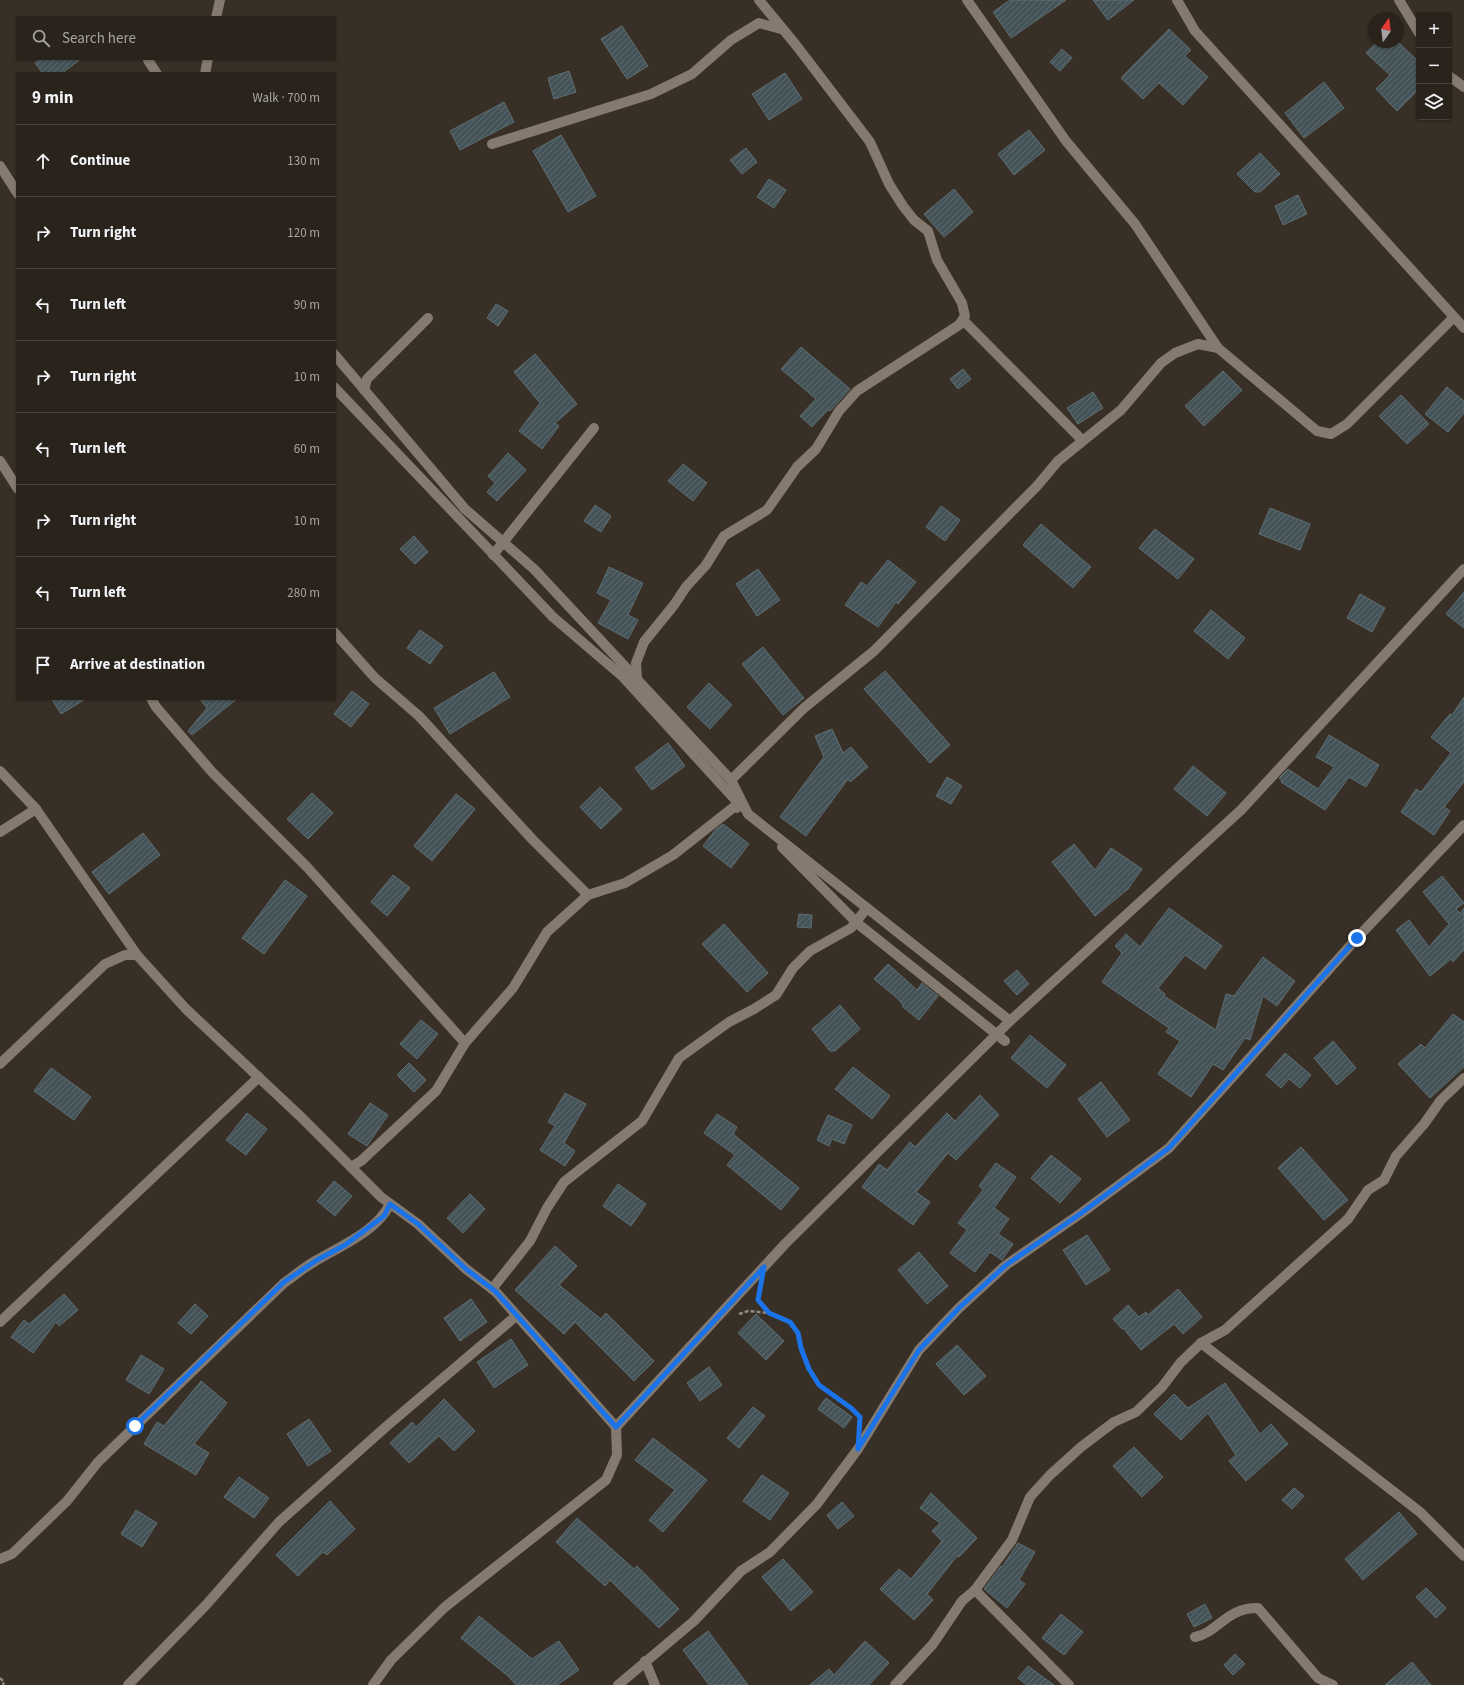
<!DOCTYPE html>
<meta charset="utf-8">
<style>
:root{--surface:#2a231c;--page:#322b25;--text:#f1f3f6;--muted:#a5a4a3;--line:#46403b}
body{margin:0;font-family:"Source Sans 3",sans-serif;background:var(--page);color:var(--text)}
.controls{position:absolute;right:12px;top:12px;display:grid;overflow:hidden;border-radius:4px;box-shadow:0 1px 3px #0004}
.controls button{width:36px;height:36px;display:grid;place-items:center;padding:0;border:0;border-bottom:1px solid var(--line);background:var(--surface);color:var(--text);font:20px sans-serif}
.compass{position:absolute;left:1368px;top:12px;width:36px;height:36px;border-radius:50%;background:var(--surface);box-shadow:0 1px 3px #0004;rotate:14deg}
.stop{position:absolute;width:12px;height:12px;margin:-9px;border:3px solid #1a73e8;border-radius:50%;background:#fff}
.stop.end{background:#1a73e8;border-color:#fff;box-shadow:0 1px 4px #0008}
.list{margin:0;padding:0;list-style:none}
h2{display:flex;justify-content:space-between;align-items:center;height:52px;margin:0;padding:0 16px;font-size:17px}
h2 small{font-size:13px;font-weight:400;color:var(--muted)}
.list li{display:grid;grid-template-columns:26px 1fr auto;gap:12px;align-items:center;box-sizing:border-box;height:72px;padding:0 16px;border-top:1px solid var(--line)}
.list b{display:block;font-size:15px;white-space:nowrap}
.list em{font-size:13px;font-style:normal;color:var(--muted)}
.icon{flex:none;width:22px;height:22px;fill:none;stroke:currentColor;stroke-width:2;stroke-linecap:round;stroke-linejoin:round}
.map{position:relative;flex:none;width:1464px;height:1685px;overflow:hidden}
.search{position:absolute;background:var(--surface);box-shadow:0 1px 3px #0004;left:16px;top:16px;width:320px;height:44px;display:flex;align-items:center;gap:10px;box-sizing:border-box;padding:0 14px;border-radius:4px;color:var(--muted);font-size:15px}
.panel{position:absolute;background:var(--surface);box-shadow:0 1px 3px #0004;left:16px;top:72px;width:320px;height:628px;border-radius:4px}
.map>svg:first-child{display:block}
.building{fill:url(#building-hatch);stroke:#5e6e72}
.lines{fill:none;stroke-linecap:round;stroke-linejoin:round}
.path{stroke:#918a83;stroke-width:2.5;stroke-dasharray:4 2;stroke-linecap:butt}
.minor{stroke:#857a70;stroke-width:10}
.route{stroke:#1a73e8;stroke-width:5}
</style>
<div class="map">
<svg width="1464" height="1685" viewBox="0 0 1464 1685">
<defs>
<pattern id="building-hatch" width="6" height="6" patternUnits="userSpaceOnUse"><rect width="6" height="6" fill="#445357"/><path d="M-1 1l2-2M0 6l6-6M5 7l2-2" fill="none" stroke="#5f6b6e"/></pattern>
</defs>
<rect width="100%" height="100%" fill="#382f26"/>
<g class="building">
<path d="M1010 0H1066L1011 38 993 12Z"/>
<path d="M1093 0H1134L1108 20Z"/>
<path d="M622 26 648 66 627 79 601 39Z"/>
<path d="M1169 29 1191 50 1185 56 1208 77 1183 105 1159 83 1143 99 1121 78Z"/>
<path d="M1377 42H1398L1419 62V89L1397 111 1376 89 1390 75 1366 53Z"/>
<path d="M1062 49 1072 58 1060 71 1050 62Z"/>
<path d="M42 58H82L61 74H43L35 63Z"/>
<path d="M569 71 576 92 554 99 548 78Z"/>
<path d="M785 73 802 99 769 120 752 94Z"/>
<path d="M1324 82 1344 108 1304 138 1285 113Z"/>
<path d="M504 102 514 122 460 150 450 131Z"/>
<path d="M1029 130 1045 150 1014 175 998 154Z"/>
<path d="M561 135 596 196 568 212 533 151Z"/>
<path d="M746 148 757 162 742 174 730 160Z"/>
<path d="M1260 153 1280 174 1260 192H1255L1237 174Z"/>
<path d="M769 179 786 190 774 208 757 197Z"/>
<path d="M954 189 973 212 944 237 924 214Z"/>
<path d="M1298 195 1307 214 1283 225 1275 206Z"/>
<path d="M496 304 508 311 498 326 487 318Z"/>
<path d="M801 347 850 389 830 411 828 410 812 427 800 416 816 399 781 369Z"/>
<path d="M535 354 577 404 555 423 559 426 542 449 519 431 540 403 514 372Z"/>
<path d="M963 369 971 379 958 389 950 379Z"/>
<path d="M1223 371 1242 390 1204 426 1185 406Z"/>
<path d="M1447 387 1464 401V413L1448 432 1425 414Z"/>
<path d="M1093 392 1103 408 1078 424 1067 408Z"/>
<path d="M1401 395 1429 424 1407 444 1379 416Z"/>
<path d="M508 453 526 470 497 501 487 492 495 483 488 476Z"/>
<path d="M683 464 707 483 693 501 668 481Z"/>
<path d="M595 505 611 516 601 532 584 521Z"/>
<path d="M941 506 960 520 945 541 926 527Z"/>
<path d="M1270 508 1310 524 1300 550 1259 534Z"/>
<path d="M1041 524 1091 567 1073 588 1023 545Z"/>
<path d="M1155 529 1194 559 1178 579 1139 548Z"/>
<path d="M414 536 428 552 415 564 400 549Z"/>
<path d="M888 560 916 582 898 604 896 602 878 627 845 605 861 582 867 586Z"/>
<path d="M609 567 643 583 628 615 638 620 628 639 598 623 611 600 597 593Z"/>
<path d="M758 569 780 600 757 616 736 584Z"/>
<path d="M1464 592V628L1446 614Z"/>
<path d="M1360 594 1385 608 1372 632 1347 618Z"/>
<path d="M1211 610 1245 638 1228 659 1194 631Z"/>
<path d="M420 630 443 646 430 664 407 648Z"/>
<path d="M763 647 804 698 783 715 742 664Z"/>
<path d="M885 671 950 745 930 763 864 689Z"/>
<path d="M494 672 510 697 450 734 434 708Z"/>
<path d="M709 683 732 705 710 729 687 707Z"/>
<path d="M352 691 369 704 351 727 334 714Z"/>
<path d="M1464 697V782L1444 807 1450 811 1434 835 1401 812 1416 789 1421 792 1451 753 1431 737 1450 714 1452 715Z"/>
<path d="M51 698H87L61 714Z"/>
<path d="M199 698H238L192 735 188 731 207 708Z"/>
<path d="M832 729 843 753 851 747 868 767 850 782 848 779 806 836 780 817 824 757 815 736Z"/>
<path d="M1329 735 1379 765 1366 787 1349 777 1325 810 1281 782 1282 780 1279 778 1288 769 1318 789 1334 767 1316 757Z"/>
<path d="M668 743 685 766 652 790 635 768Z"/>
<path d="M1193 766 1226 793 1207 816 1174 789Z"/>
<path d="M947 777 962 786 951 804 936 796Z"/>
<path d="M600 787 622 809 601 829 580 807Z"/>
<path d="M312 793 333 813 308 839 287 819Z"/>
<path d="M456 794 475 809 432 861 414 846Z"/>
<path d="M723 824 749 844 731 868 703 846 716 829Z"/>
<path d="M143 833 160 855 109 894 92 872Z"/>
<path d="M1074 844 1095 870 1111 848 1142 869 1128 889 1095 916 1052 862Z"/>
<path d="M393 875 410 888 387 916 371 902Z"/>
<path d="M1442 876 1464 903 1456 909 1460 913 1464 908V950L1453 962 1451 959 1430 976 1396 930 1409 920 1429 947 1449 924 1423 892Z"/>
<path d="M285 880 307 896 264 954 242 938Z"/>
<path d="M1169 908 1222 946 1205 969 1185 955 1158 988 1165 994 1164 996 1216 1030 1226 994 1234 996 1263 957 1295 981 1277 1006 1263 996 1250 1040 1245 1038 1223 1070 1213 1064 1191 1097 1158 1074 1180 1041 1166 1032 1169 1028 1102 982 1122 953 1115 946 1126 934 1140 947Z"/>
<path d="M799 914 812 915 811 928 797 927Z"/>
<path d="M724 924 768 973 747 992 702 944Z"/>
<path d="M888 964 917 990 922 983 938 996 919 1020 903 1007V1005L897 998 874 979Z"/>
<path d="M1017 970 1029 984 1017 995 1004 981Z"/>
<path d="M840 1005 860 1029 835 1051H830L812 1029Z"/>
<path d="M1453 1014 1464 1022V1067L1430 1098 1398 1064 1421 1044 1425 1048Z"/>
<path d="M421 1020 438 1034 417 1059 400 1044Z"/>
<path d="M1030 1035 1066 1065 1047 1088 1011 1058Z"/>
<path d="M1333 1041 1356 1068 1337 1085 1314 1058Z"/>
<path d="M1285 1053 1311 1075 1300 1088 1289 1079 1281 1088 1266 1075Z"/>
<path d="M409 1063 426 1080 414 1092 397 1075Z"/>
<path d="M853 1067 890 1096 872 1119 835 1089Z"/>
<path d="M51 1068 91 1097 74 1120 34 1091Z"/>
<path d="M1101 1082 1130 1120 1107 1137 1078 1099Z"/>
<path d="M565 1093 586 1104 564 1143 575 1151 565 1166 540 1150 555 1126 548 1122Z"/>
<path d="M980 1095 999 1115 956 1160 948 1153 916 1192 930 1202 913 1225 862 1187 879 1164 887 1170 910 1142 915 1147 947 1113 955 1121Z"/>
<path d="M370 1103 388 1115 367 1146 348 1134Z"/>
<path d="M247 1113 267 1129 246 1155 226 1140Z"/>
<path d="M717 1114 737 1127 733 1134 799 1188 781 1210 727 1165 735 1155 704 1133Z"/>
<path d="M828 1115 852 1125 844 1144 832 1139 829 1146 817 1140Z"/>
<path d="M1301 1147 1348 1200 1324 1220 1278 1168Z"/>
<path d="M1051 1155 1081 1179 1060 1203 1031 1178Z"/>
<path d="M996 1163 1016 1177 994 1208 1009 1219 998 1234 1013 1244 1002 1260 990 1252 975 1272 950 1253 967 1230 958 1223 983 1190 979 1186Z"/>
<path d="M334 1181 352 1196 335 1216 317 1201Z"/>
<path d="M618 1184 646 1204 631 1226 603 1206Z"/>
<path d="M470 1194 485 1209 463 1233 447 1218Z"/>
<path d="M1087 1235 1110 1270 1086 1285 1063 1250Z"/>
<path d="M555 1246 577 1266 559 1285 601 1319 606 1313 654 1361 634 1381 575 1322 564 1334 515 1290Z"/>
<path d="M919 1252 948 1286 927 1304 898 1270Z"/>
<path d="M1178 1289 1202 1317 1183 1334 1174 1324 1141 1350 1123 1328 1122 1329 1113 1319 1128 1305 1139 1317 1146 1312 1148 1315Z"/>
<path d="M64 1294 78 1310 59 1326 56 1322 33 1353 11 1337 24 1320 29 1324Z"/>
<path d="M471 1299 487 1322 460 1341 444 1318Z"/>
<path d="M195 1304 208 1316 191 1334 178 1323Z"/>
<path d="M756 1314 784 1341 766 1360 738 1333Z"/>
<path d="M511 1339 528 1365 494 1388 477 1362Z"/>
<path d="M957 1345 986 1376 964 1395 936 1364Z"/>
<path d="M141 1355 164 1369 149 1394 126 1380Z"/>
<path d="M709 1367 722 1385 700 1401 687 1383Z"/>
<path d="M201 1381 227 1403 194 1444 209 1453 196 1475 144 1444 157 1422 164 1426Z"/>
<path d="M1225 1383 1260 1434 1271 1424 1288 1444 1246 1481 1229 1461 1236 1455 1208 1413 1181 1440 1154 1414 1174 1394 1188 1408Z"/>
<path d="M826 1398 852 1417 844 1428 818 1409Z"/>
<path d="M444 1399 475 1431 454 1451 439 1436 409 1463 390 1443 412 1422 416 1427Z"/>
<path d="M753 1407 765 1416 739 1448 727 1438Z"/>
<path d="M309 1419 331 1451 308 1466 287 1434Z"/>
<path d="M653 1438 707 1480 663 1532 649 1520 675 1490 635 1460Z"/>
<path d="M1134 1447 1163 1477 1142 1497 1113 1466Z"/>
<path d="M762 1475 789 1493 770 1520 743 1501Z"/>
<path d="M239 1477 269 1498 254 1518 224 1497Z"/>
<path d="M1294 1488 1304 1496 1292 1509 1282 1500Z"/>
<path d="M931 1493 977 1538 959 1557 957 1556 927 1594 933 1600 914 1620 880 1589 899 1569 911 1579 942 1541 932 1531 940 1523 920 1508Z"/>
<path d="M330 1501 355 1529 327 1555 323 1552 298 1576 276 1555Z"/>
<path d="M842 1502 854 1516 838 1529 827 1515Z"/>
<path d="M136 1510 157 1523 142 1547 121 1534Z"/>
<path d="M1399 1512 1417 1534 1363 1580 1345 1559Z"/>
<path d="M577 1518 634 1569 637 1566 679 1609 659 1628 610 1580 605 1586 556 1542Z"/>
<path d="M1018 1543 1035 1552 1019 1580 1025 1584 1007 1608 984 1589 1001 1566 1002 1567Z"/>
<path d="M783 1559 813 1592 791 1611 762 1577Z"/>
<path d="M1426 1588 1446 1608 1436 1618 1416 1597Z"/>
<path d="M1205 1604 1212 1618 1194 1627 1187 1614Z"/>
<path d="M1061 1614 1083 1632 1064 1655 1042 1638Z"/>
<path d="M479 1616 532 1659 559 1641 579 1670 557 1685H516L508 1676 461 1638Z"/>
<path d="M708 1631 748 1685H709L683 1650Z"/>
<path d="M865 1641 889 1663 869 1685H810L829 1669 834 1675Z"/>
<path d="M1235 1654 1245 1664 1233 1675 1224 1665Z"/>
<path d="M1412 1662 1431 1685H1385Z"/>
<path d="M1028 1666 1054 1685H1027L1018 1678Z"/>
</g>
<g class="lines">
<g class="path">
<path d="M759 1293 758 1300 769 1313 790 1322 798 1333 801 1348 809 1369 819 1385 851 1408 860 1417V1419"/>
<path d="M739 1314 748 1311 769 1313"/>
<path d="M0 1678 4 1682 3 1685"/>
</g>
<g class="minor">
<path d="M967 0 1066 141 1135 224 1218 348 1317 431 1331 434 1347 424 1453 318"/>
<path d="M1177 0 1195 31 1464 328"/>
<path d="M1399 0 1419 33"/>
<path d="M216 18 220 0"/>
<path d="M148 60 157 74"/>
<path d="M205 74 208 58"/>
<path d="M1449 76 1464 87"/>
<path d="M492 144 651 94 692 74 731 40 759 23 781 29"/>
<path d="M0 166 18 194"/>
<path d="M963 320 1082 440"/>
<path d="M334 354 465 509 534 569 731 780 748 814 1010 1021"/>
<path d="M334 387 553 617 622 676 740 805"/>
<path d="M364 390 367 379 428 318"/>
<path d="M0 461 18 489"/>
<path d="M493 555 594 428"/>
<path d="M334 632 375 678 419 716 532 839 588 895"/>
<path d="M637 679 636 663 644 642 674 605 686 587 706 565 724 536 767 510 797 467 816 449 839 411 857 391 959 325 965 316 962 303 937 260 928 231 914 220 903 206 889 184 870 142 796 45 759 0"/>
<path d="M151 698 156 707 212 772 307 867 465 1043"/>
<path d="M0 771 36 809 137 955 186 1009 300 1116 381 1197 418 1224 466 1269 495 1291 616 1427"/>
<path d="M731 780 804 708 874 651 1037 486 1058 461 1121 410 1161 363 1175 353 1198 344 1218 348"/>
<path d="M0 832 36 809"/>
<path d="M782 847 857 923 1005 1041"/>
<path d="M0 1064 105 964 125 955H137"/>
<path d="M351 1167 361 1161 436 1091 465 1043 513 988 547 932 588 895 625 883 673 855 739 803 737 808"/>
<path d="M492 1289 530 1241 547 1208 564 1182 642 1121 679 1058 729 1022 754 1009 776 995 793 968 810 951 851 928 867 908"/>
<path d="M0 1322 259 1077"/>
<path d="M1201 1343 1420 1512 1464 1556"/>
<path d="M0 1559 12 1554 67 1501 98 1462 284 1283C295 1275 306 1266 317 1260 342 1245 377 1231 390 1204"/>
<path d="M975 1590 1069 1685"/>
<path d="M1195 1637C1219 1632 1225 1608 1258 1608L1318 1678 1333 1685"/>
<path d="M645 1661 655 1685"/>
<path d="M128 1685 206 1605 279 1522 388 1425 516 1316"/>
<path d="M373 1685 391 1660 445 1607 606 1480 617 1455 616 1427 785 1244 1010 1021 1241 810 1464 569"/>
<path d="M618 1685 694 1621 741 1571 770 1552 817 1504 858 1449 919 1350 959 1308 1006 1265 1080 1214 1169 1148 1357 938 1464 825"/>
<path d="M895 1685 933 1644 962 1601 975 1590 1012 1540 1030 1497 1050 1475 1081 1447 1114 1422 1136 1412 1162 1387 1181 1362 1201 1343 1225 1330 1348 1219 1368 1190 1384 1180 1396 1156 1424 1124 1441 1100 1464 1078"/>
</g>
</g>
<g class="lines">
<path class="route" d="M135 1426 284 1282 317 1260 345 1245 384 1216 390 1204 418 1224 466 1269 495 1291 616 1427 764 1267 758 1300 769 1313 790 1322 798 1333 801 1348 809 1369 819 1385 851 1408 860 1417 858 1449 919 1350 959 1308 1006 1265 1080 1214 1169 1148 1357 938"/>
</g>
</svg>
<div class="controls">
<button>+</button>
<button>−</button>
<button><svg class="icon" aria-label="layers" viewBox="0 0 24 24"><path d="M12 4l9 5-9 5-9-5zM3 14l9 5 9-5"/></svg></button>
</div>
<svg class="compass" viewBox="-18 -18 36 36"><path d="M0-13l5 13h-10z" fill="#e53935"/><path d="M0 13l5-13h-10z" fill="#a5a4a3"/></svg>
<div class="stop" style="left:135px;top:1426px"></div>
<div class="stop end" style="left:1357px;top:938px"></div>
<div class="search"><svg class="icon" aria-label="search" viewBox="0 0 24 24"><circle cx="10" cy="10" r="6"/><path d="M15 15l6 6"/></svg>Search here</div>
<section class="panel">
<h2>9 min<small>Walk · 700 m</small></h2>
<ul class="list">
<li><svg class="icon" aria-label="ahead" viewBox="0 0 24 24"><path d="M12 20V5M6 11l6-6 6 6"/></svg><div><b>Continue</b></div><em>130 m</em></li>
<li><svg class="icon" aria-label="right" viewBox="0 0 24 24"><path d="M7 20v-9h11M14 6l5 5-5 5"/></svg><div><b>Turn right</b></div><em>120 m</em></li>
<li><svg class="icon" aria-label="left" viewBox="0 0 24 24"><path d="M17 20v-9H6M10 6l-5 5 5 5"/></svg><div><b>Turn left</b></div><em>90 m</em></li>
<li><svg class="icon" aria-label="right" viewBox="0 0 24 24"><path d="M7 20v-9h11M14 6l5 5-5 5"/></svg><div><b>Turn right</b></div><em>10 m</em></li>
<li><svg class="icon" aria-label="left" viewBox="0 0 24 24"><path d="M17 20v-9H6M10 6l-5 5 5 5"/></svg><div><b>Turn left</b></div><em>60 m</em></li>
<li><svg class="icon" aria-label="right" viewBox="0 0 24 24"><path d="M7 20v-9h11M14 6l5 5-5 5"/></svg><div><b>Turn right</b></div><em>10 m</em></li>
<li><svg class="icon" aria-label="left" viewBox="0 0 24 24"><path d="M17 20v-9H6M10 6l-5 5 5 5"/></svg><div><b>Turn left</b></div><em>280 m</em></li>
<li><svg class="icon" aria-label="arrive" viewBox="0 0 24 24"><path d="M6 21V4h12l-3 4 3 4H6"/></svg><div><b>Arrive at destination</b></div></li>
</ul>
</section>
</div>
